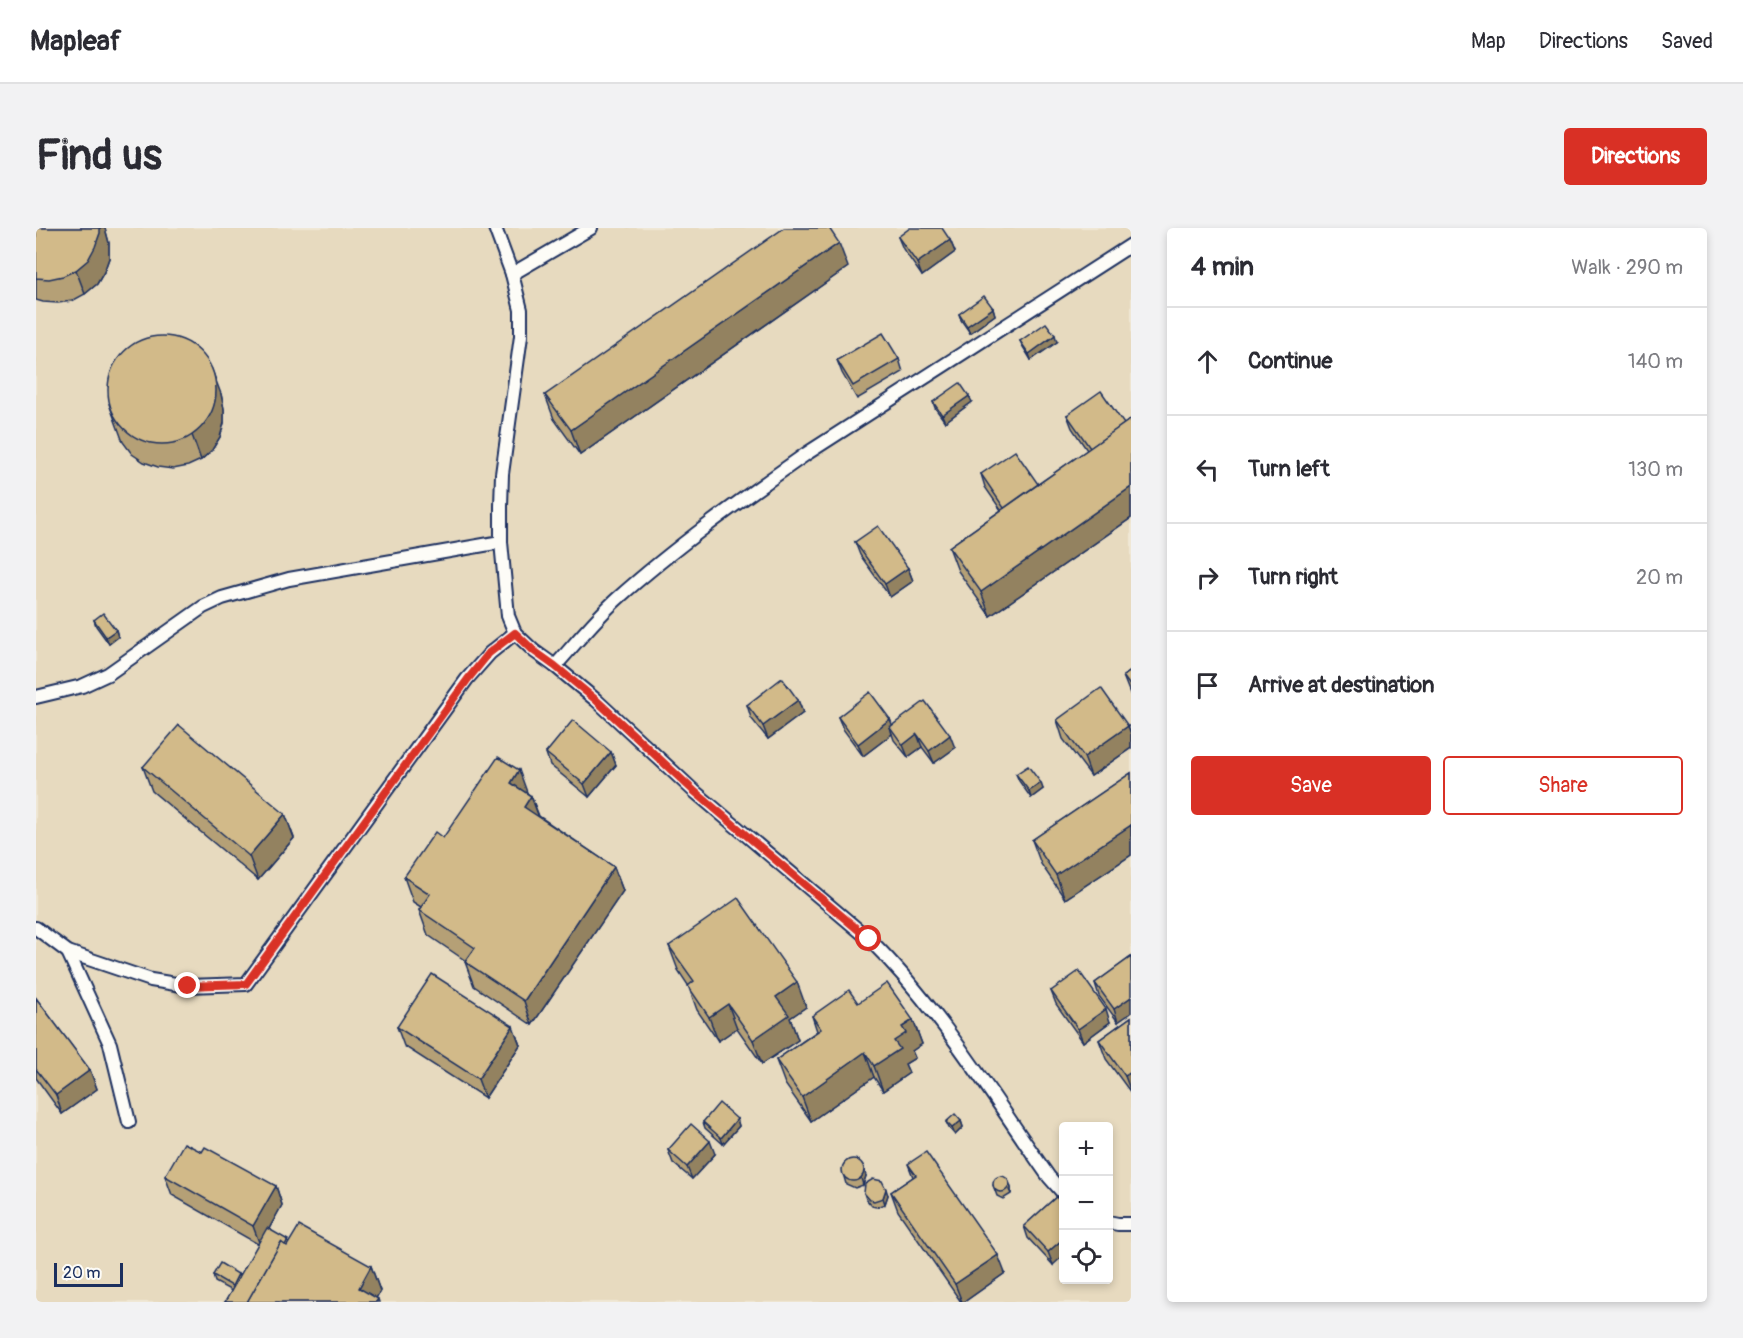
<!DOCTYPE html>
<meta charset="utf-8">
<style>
:root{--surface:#fff;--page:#f2f2f3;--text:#2b2b33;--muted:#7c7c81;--line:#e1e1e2;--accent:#d93025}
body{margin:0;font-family:Pangolin,sans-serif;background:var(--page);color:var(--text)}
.controls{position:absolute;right:18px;bottom:18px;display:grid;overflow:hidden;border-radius:6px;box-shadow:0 3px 9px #0003}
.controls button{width:54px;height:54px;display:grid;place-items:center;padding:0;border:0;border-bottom:2px solid var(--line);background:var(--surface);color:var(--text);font:30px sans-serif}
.scale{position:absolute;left:18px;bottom:15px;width:69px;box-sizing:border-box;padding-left:6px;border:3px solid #1b2f5e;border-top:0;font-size:16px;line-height:21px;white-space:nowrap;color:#1b2f5e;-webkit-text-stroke:4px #fdfcf7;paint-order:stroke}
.stop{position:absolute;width:18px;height:18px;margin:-14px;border:4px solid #d93025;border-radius:50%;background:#fff}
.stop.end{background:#d93025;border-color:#fff;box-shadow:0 2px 6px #0008}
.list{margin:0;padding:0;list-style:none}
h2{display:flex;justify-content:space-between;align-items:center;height:78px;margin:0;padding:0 24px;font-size:26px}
h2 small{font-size:20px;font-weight:400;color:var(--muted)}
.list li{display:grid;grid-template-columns:39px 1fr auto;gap:18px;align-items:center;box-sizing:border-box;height:108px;padding:0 24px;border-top:2px solid var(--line)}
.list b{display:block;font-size:22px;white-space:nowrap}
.list em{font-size:20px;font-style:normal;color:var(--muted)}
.actions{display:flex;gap:12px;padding:18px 24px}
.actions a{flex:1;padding:14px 0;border:2px solid var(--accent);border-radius:6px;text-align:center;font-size:21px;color:var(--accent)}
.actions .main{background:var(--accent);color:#fff}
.icon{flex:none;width:33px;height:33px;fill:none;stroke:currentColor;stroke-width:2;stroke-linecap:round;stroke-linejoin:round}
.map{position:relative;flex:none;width:1095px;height:1074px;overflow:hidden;border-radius:6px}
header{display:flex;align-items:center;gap:36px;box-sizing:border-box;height:84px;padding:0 30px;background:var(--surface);border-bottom:2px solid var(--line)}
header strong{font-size:28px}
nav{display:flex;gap:33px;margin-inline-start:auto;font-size:21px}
.intro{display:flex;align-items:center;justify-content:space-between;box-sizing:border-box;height:144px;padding:0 36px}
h1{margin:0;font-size:42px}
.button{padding:15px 27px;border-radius:6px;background:var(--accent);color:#fff;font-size:21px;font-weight:700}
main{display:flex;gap:36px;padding:0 36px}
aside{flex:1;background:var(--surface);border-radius:6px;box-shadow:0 3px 9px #0003}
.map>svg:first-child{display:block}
.built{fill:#e7dabf;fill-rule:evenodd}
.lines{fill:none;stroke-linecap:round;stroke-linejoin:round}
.lane-casing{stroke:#1b2f5e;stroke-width:16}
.lane{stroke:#fdfcf7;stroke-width:12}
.wall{fill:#b5a076;stroke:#1b2f5e;stroke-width:1.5}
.shaded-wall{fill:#938260;stroke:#1b2f5e;stroke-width:1.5}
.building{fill:#d2ba89;stroke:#1b2f5e;stroke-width:1.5}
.route{stroke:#d93025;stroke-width:8}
</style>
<header>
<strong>Mapleaf</strong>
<nav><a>Map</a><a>Directions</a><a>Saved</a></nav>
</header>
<div class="intro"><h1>Find us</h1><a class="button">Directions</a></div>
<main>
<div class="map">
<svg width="1095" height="1074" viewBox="0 0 1095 1074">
<rect width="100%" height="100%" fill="#f0e8d6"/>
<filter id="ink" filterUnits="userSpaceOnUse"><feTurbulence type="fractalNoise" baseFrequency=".0167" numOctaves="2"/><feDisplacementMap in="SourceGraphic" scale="12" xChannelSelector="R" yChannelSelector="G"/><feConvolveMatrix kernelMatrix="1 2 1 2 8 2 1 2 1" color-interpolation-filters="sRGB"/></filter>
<g filter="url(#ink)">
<path class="built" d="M0 0H1095V1074H0ZM1028 898H1072V1052H1028Z"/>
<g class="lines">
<g class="lane-casing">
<g id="lane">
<path d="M459 0 476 46 485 82V108L466 246 465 278V314L472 388 479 405 498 423 519 438 560 472 658 563 833 711C904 781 956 868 1013 949L1028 966"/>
<path d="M476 46 555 0"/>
<path d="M519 438C539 416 559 391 581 371 640 318 705 272 770 226L1095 17"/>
<path d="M0 469 46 458 72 446 167 379 186 370 253 351 465 314"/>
<path d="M0 700 32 724 115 752 152 758 210 756 431 451 454 425 479 405"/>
<path d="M32 724 74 816 93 894"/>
<path d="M1072 994 1082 996H1095"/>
</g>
</g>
<use href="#lane" class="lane"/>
</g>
<g class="wall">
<path d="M0 0H69L73 15V30L68 44 61 56 49 66 36 73 22 75 7 74 0 72Z"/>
<path d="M862 9 914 12 919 24 886 48 867 21Z"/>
<path d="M812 39 544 227 518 191 509 167Z"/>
<path d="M957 80 959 87 934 105 925 92 923 86Z"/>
<path d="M984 113 1021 114 995 132 987 119Z"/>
<path d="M863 131 867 144 821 171 806 145 801 132Z"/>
<path d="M185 166 188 181V195L184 209 176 222 165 232 152 238 137 241 122 239 108 234 96 226 87 214 73 176Z"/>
<path d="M897 174H936L909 194 899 180Z"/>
<path d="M1031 187 1088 196 1095 191V290L954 388 922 343 913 319 965 282 949 259 945 246 1002 256 1051 222 1036 200Z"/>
<path d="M819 314 872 340 877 353 854 369 824 327Z"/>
<path d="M58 392 80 402 82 409 73 416 60 398Z"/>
<path d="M1095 443V468L1087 448Z"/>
<path d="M762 472 767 485 732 511 715 490 711 477Z"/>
<path d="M802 489 854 491 856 497 919 520 898 535 886 519 872 529 858 512 856 506 827 528 807 501Z"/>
<path d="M1021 492 1092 498 1095 506V520L1055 548 1027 511Z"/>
<path d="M575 524 580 537 553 569 514 537 510 525Z"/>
<path d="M107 539 249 586 258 610 222 652 116 563Z"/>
<path d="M1095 545V627L1029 671 1005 636 996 612Z"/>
<path d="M980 546 1007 561 995 570 983 553Z"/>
<path d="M491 565 495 568 503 588 578 639 587 663 496 797 438 758 429 734 430 733 392 707 383 682 385 679 377 674 368 649 407 610Z"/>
<path d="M633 718 770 779 754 790 762 812 726 836 701 800 682 813 661 782 652 757 642 742Z"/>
<path d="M1095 729 1082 794 1063 768 1059 755Z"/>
<path d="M1015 763 1074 794 1047 814 1020 776Z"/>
<path d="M0 770 54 842 61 861 26 886 0 850Z"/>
<path d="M822 775 877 792 886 816 876 823 879 830 869 836 873 845 847 863 838 849 775 893 749 856 740 832 781 803 776 788Z"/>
<path d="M1095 789V865L1070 831 1063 812Z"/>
<path d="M361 799 484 817 449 870 368 818Z"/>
<path d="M701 891 703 898 687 916 669 900 667 894Z"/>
<path d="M925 893 927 899 919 907 913 900 910 894Z"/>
<path d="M632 922 679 926 656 951 637 935Z"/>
<path d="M166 924 240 958 246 977 233 1001 253 1015 335 1038 344 1063 340 1070 342 1071 343 1074H189L196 1063 179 1054 177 1047 204 1049 222 1016 136 967 129 948Z"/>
<path d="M872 936 969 1045 928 1074H925L862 983 855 964 877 949Z"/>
<path d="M830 948 827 957 819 960 810 956 808 949Z"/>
<path d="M973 954 975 960V966L967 971 961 968 957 957Z"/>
<path d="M828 965 852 967 849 976 840 979 836 978 830 971Z"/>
<path d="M1020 969 1017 1037 992 1010 988 998Z"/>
</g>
<g class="shaded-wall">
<path d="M64 0H69L73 15V30L68 44 61 56 49 66 40 42Z"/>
<path d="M914 12 919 24 886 48 881 35Z"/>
<path d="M803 15 812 39 544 227 535 202Z"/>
<path d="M957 80 959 87 934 105 931 98Z"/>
<path d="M1019 107 1021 114 995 132 993 126Z"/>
<path d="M176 142 185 166 188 181V195L184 209 176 222 165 232 156 207Z"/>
<path d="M933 168 936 174 909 194 906 187Z"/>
<path d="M1095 259V290L954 388 945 364Z"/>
<path d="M872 340 877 353 854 369 849 356Z"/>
<path d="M80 402 82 409 73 416 70 409Z"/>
<path d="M762 472 767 485 732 511 727 498Z"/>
<path d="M854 491 859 504 854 499 856 506 827 528 822 516Z"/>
<path d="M1092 498 1095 506V520L1055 548 1048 529Z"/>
<path d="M881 506 886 519 872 529 867 517Z"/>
<path d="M914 507 919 520 898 535 893 523Z"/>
<path d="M575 524 580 537 553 569 548 556Z"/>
<path d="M483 542 492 567 475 555Z"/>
<path d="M1005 555 1007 561 995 570 993 563Z"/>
<path d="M495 568 504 592 488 579Z"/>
<path d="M249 586 258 610 222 652 213 628Z"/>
<path d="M1095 597V627L1029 671 1020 647Z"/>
<path d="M578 639 587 663 496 797 488 773Z"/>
<path d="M761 754 770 779 754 790 762 812 726 836 717 812 740 769Z"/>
<path d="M1095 769V785L1082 794 1078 781Z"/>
<path d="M692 776 701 800 682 813 673 789Z"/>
<path d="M1070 781 1074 794 1047 814 1042 801Z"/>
<path d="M877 792 886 816 876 823 879 830 869 836 873 845 847 863 838 838 858 813 866 799Z"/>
<path d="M477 798 484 817 449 870 442 851Z"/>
<path d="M829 824 838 849 775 893 766 869Z"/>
<path d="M54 842 61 861 26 886 20 867Z"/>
<path d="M1095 844V864L1089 848Z"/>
<path d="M701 891 703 898 687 916 685 910Z"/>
<path d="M925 893 927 899 919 907 916 900Z"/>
<path d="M674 913 679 926 656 951 651 939Z"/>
<path d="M827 937 830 948 827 957 825 950Z"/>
<path d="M973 954 975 960V966L972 960Z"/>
<path d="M240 958 246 977 224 1017 217 998Z"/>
<path d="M850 961 852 967 849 976 847 970Z"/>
<path d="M1028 1010V1027L1017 1037 1012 1024Z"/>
<path d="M962 1027 969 1045 928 1074H926L919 1056Z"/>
<path d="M335 1038 344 1063 338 1074 323 1060Z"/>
<path d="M202 1046 205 1053 198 1064 196 1058Z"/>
</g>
<g class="building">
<path d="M0 0H64V5L59 19 52 32 40 42 27 48 13 51 0 50Z"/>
<path d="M748 0H793L803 15 535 202 509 167Z"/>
<path d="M874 0H906L914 12 881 35 862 9Z"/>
<path d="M948 68 957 80 931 98 923 86Z"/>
<path d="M1010 95 1019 107 993 126 984 113Z"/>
<path d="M847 105 863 131 817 158 801 132Z"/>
<circle cx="126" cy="162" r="54"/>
<path d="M924 155 933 168 906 187 897 174Z"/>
<path d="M1065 163 1088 196 1054 220 1031 187Z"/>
<path d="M1095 191V259L945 364 913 319Z"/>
<path d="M979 223 1002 256 968 280 945 246Z"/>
<path d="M842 298 872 340 849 356 819 314Z"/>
<path d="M67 385 80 402 70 409 58 392Z"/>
<path d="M1095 443V459L1087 448Z"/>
<path d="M746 450 762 472 727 498 711 477Z"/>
<path d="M1065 460 1092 498 1048 529 1021 492Z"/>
<path d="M834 464 854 491 822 516 802 489Z"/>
<path d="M889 473 914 507 893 523 881 506 867 517 854 499Z"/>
<path d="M537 492 575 524 548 556 510 525Z"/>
<path d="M143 497 249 586 213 628 107 539Z"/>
<path d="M462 529 483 542 475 555 495 568 488 579 578 639 488 773 429 734 439 720 383 682 394 666 368 649 399 604 407 610Z"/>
<path d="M992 538 1005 555 993 563 980 546Z"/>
<path d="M1095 545V597L1020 647 996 612Z"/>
<path d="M702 670 761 754 740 769 753 787 717 812 692 776 673 789 652 758 658 753 633 718Z"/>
<path d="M1095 729V769L1078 781 1059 755Z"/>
<path d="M1043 743 1070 781 1042 801 1015 763Z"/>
<path d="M396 746 477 798 442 851 361 799Z"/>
<path d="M851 755 877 792 866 799 870 805 858 813 864 821 838 838 829 824 766 869 740 832 785 801 776 788 813 762 822 775Z"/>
<path d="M0 770 54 842 20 867 0 841Z"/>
<path d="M1095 789V844L1089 848 1063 812Z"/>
<path d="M683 875 701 891 685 910 667 894Z"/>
<path d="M919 886 925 893 916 900 910 894Z"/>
<path d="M655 896 674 913 651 939 632 922Z"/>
<path d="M148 915 166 924 169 919 240 958 217 998 129 948Z"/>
<path d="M890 924 962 1027 919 1056 855 964 880 947 872 936Z"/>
<circle cx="817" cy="942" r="11"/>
<circle cx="965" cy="956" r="8"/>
<path d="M837 951 846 953 850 961 847 970 838 973 834 972 828 965 829 956Z"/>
<path d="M1020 969 1028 977V1010L1012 1024 988 998Z"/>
<path d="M263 998 335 1038 323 1060 342 1071 340 1074H211L245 1014 251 1018Z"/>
<path d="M231 1000 252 1012 249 1017 245 1014 211 1074H189Z"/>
<path d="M184 1035 202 1046 196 1058 177 1047Z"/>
</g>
</g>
<g class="lines" filter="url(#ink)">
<path class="route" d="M152 758 210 756 432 451 453 425 479 405 498 423 519 438 560 472 658 563 833 711"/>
</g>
</svg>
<div class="controls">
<button>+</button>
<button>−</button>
<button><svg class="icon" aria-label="locate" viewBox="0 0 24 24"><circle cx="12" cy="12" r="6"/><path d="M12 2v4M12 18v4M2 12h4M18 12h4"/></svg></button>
</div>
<div class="scale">20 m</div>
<div class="stop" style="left:833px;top:711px"></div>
<div class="stop end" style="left:152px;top:758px"></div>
</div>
<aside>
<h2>4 min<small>Walk · 290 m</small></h2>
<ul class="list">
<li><svg class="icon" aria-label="ahead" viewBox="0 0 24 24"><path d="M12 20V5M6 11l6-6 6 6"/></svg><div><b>Continue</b></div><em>140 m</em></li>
<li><svg class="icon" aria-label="left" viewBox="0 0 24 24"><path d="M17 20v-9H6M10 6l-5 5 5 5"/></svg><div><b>Turn left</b></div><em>130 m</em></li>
<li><svg class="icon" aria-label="right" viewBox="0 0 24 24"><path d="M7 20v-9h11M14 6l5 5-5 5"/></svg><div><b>Turn right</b></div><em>20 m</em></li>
<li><svg class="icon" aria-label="arrive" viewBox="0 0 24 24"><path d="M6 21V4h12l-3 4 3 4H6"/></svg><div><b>Arrive at destination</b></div></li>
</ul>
<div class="actions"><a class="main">Save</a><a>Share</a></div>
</aside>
</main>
